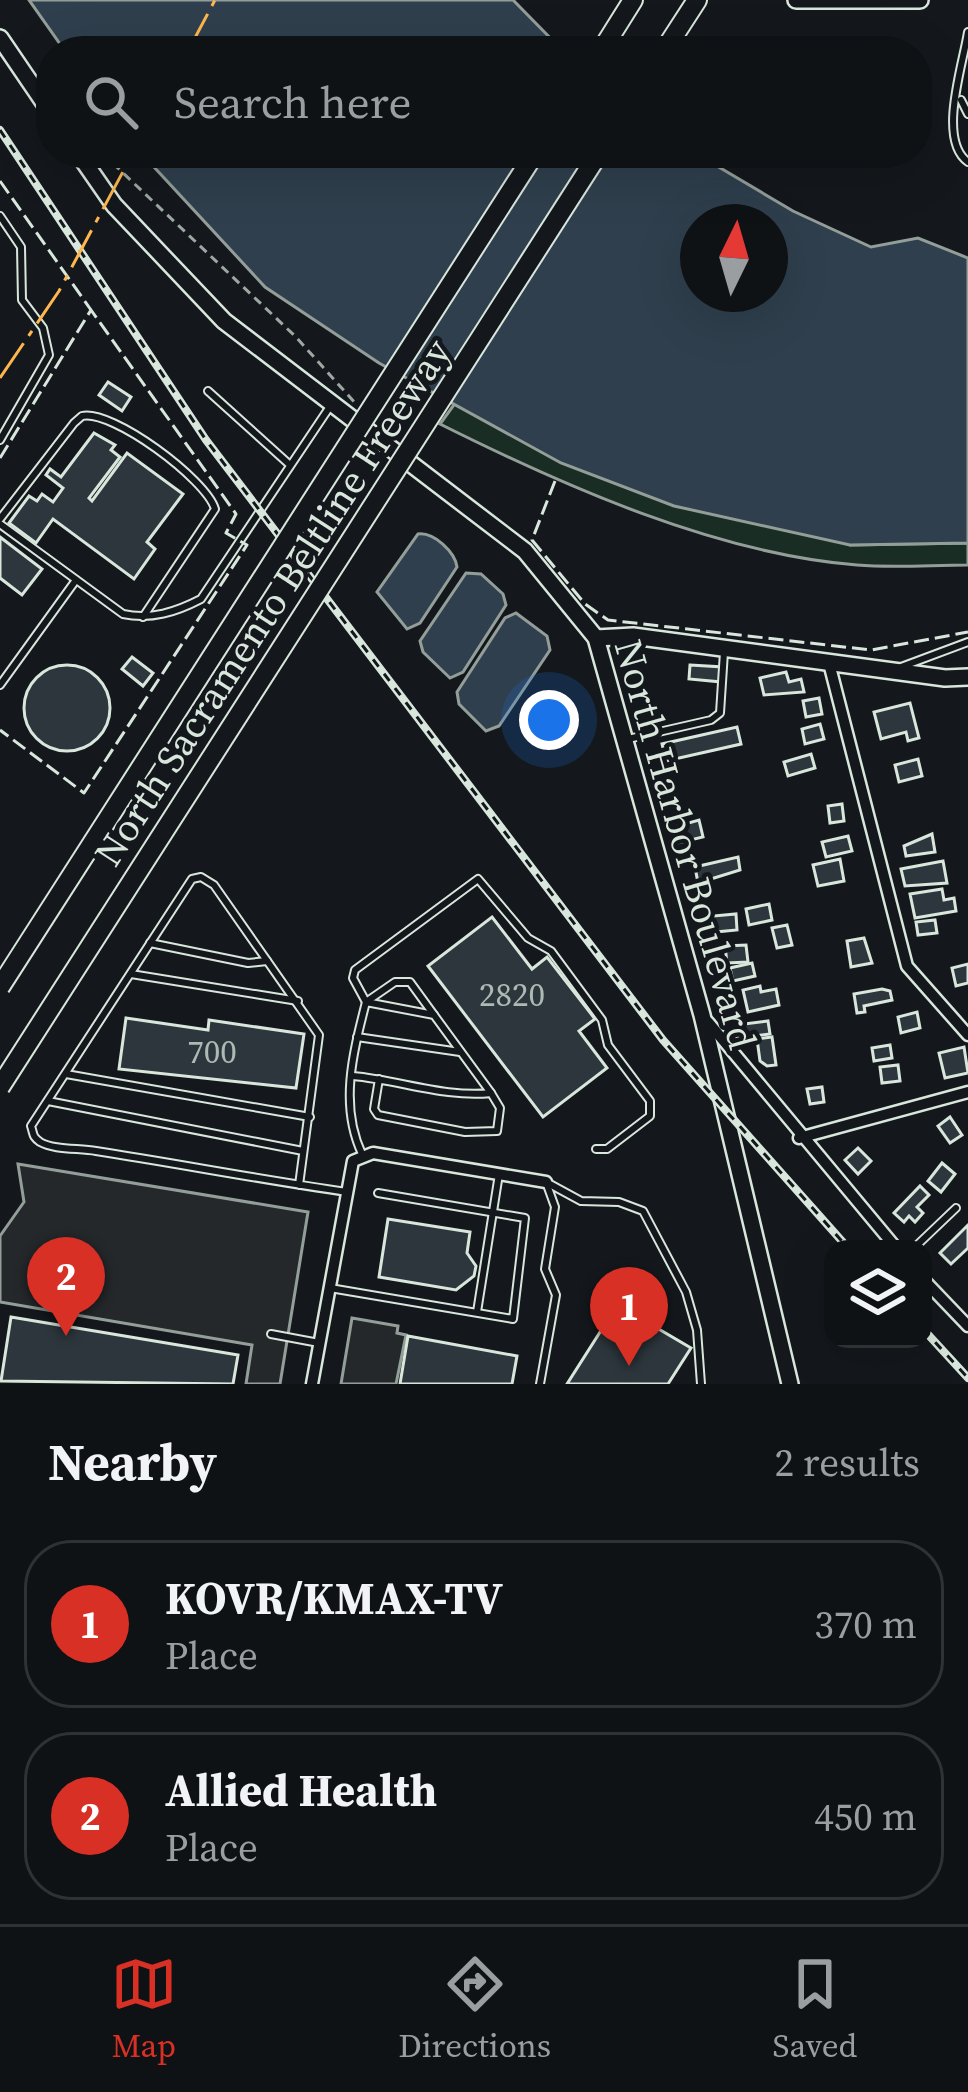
<!DOCTYPE html>
<style>
:root{--surface:#0f1215;--page:#181b1e;--text:#f1f3f6;--muted:#9b9ea0;--line:#2f3234;--accent:#d93025}
body{margin:0;font-family:"Source Serif 4",serif;background:var(--page);color:var(--text)}
.controls{position:absolute;right:36px;bottom:36px;display:grid;overflow:hidden;border-radius:24px;box-shadow:0 12px 48px #0002}
.controls button{width:108px;height:108px;display:grid;place-items:center;padding:0;border:0;border-bottom:3px solid var(--line);background:var(--surface);color:var(--text);font:60px sans-serif}
.compass{position:absolute;left:680px;top:204px;width:108px;height:108px;border-radius:50%;background:var(--surface);box-shadow:0 12px 48px #0002;rotate:5deg}
.you{position:absolute;left:549px;top:720px;width:42px;height:42px;margin:-30px;border:9px solid #fff;border-radius:50%;background:#1a73e8;box-shadow:0 0 0 18px #1a73e833}
.badge{display:grid;place-items:center;width:78px;height:78px;border-radius:50%;background:var(--accent);color:#fff;font-size:39px;font-weight:700}
.pin{position:absolute;translate:-50% -99px;filter:drop-shadow(0 3px 6px #0008)}
.pin::after{content:'';position:absolute;top:63px;width:42px;height:36px;background:inherit;clip-path:polygon(0 0,100% 0,50% 100%)}
.list{margin:0;padding:0;list-style:none}
h2{display:flex;justify-content:space-between;align-items:center;height:156px;margin:0;padding:0 48px;font-size:51px}
h2 small{font-size:39px;font-weight:400;color:var(--muted)}
.list li{display:grid;grid-template-columns:78px 1fr auto;gap:36px;align-items:center;box-sizing:border-box;height:168px;margin:0 24px 24px;padding:0 24px;border:3px solid var(--line);border-radius:48px}
.list b{display:block;font-size:45px;white-space:nowrap}
.list p{margin:0;font-size:39px;white-space:nowrap;color:var(--muted)}
.list em{font-size:39px;font-style:normal;color:var(--muted)}
.icon{flex:none;width:66px;height:66px;fill:none;stroke:currentColor;stroke-width:2;stroke-linecap:round;stroke-linejoin:round}
.map{position:relative;flex:none;width:968px;height:1384px;overflow:hidden}
.search{position:absolute;background:var(--surface);box-shadow:0 12px 48px #0002;left:36px;right:36px;top:36px;height:132px;display:flex;align-items:center;gap:30px;box-sizing:border-box;padding:0 42px;border-radius:48px;color:var(--muted);font-size:45px}
.sheet{height:540px;background:var(--surface)}
nav{display:flex;justify-content:space-around;align-items:center;box-sizing:border-box;height:168px;border-top:3px solid var(--line);background:var(--surface);font-size:33px;color:var(--muted)}
nav a{display:grid;justify-items:center;gap:6px}
nav .on{color:var(--accent)}
.map>svg:first-child{display:block}
.green{fill:#1a2d24;stroke:#939e99;stroke-width:3}
.parking{fill:#24282b;stroke:#939e99;stroke-width:3}
.water{fill:#2f3f4d;stroke:#939e99;stroke-width:3;fill-rule:evenodd}
.building{fill:#2c363c;stroke:#d8e6dc;stroke-width:3}
.lines{fill:none;stroke-linecap:round;stroke-linejoin:round}
.lane-casing{stroke:#d8e6dc;stroke-width:10}
.street-casing{stroke:#d8e6dc;stroke-width:15}
.secondary-casing{stroke:#d8e6dc;stroke-width:20}
.highway-casing{stroke:#d8e6dc;stroke-width:22}
.path{stroke:#9da8a2;stroke-width:3;stroke-dasharray:9 6;stroke-linecap:butt}
.lane{stroke:#14181c;stroke-width:6}
.street{stroke:#14181c;stroke-width:10}
.secondary{stroke:#14181c;stroke-width:15}
.highway{stroke:#14181c;stroke-width:18}
.rail-casing{stroke:#d8e6dc;stroke-width:8}
.rail{stroke:#14181c;stroke-width:3;stroke-dasharray:9;stroke-linecap:butt}
.highway-bridge-casing{stroke:#d8e6dc;stroke-width:22;stroke-linecap:butt}
.highway-bridge{stroke:#14181c;stroke-width:18}
.fence{stroke:#d8e6dc;stroke-width:3;stroke-dasharray:15 6;stroke-linecap:butt}
.power{stroke:#ffb74d;stroke-width:3;stroke-dasharray:42 9 6 9;stroke-linecap:butt}
.labels{text-anchor:middle;stroke-width:9;stroke-linejoin:round;paint-order:stroke}
.number-label{font-size:33px;fill:#adbab4}
.street-label{font-size:39px;fill:#d8e6dc;stroke:#14181c}
</style>
<div class="map">
<svg width="968" height="1384" viewBox="0 0 968 1384">
<rect width="100%" height="100%" fill="#14181c"/>
<path class="green" d="M461 395 850 545 968 543V565C931 565 894 568 857 565 717 554 564 486 440 424Z"/>
<g class="parking">
<path d="M18 1164 308 1212 280 1384H246L252 1345 0 1302V1236L24 1202Z"/>
<path d="M352 1318 398 1326 397 1333 406 1335 396 1384H341Z"/>
</g>
<g class="water">
<path d="M29 0H513L563 51H65Z"/>
<path d="M141 153H695L793 211 871 247 918 238 968 258V543L850 545 674 506 561 463 379 363 265 287ZM698 222H770V294H698Z"/>
<path d="M418 534C434 532 455 552 457 567L420 623 407 629 377 592Z"/>
<path d="M466 573 481 574 503 594 506 605 463 672 450 678 423 652 420 641Z"/>
<path d="M516 613 547 636 550 650 499 726 486 731 459 704 457 692 505 618Z"/>
</g>
<g class="building">
<path d="M108 382 131 397 122 411 99 395Z"/>
<path d="M94 433 115 445 111 450 120 457 89 498 92 501 127 453 183 494 147 542 155 549 134 579 53 519 36 543 9 523 29 496 37 501 42 494 53 502 63 488 46 475 50 469 61 477Z"/>
<path d="M0 537 42 569 22 595 0 578Z"/>
<path d="M132 657 153 673 143 686 122 669Z"/>
<circle cx="67" cy="708" r="43"/>
<path d="M690 665 723 667 722 682 689 679Z"/>
<path d="M786 672 789 682 801 679 804 692 764 695 760 678Z"/>
<path d="M819 698 822 714 806 717 803 701Z"/>
<path d="M910 703 919 738 908 741 906 732 881 739 874 712Z"/>
<path d="M820 724 824 739 805 744 802 729Z"/>
<path d="M737 727 741 744 666 761 662 744Z"/>
<path d="M811 754 815 768 788 776 784 762Z"/>
<path d="M918 759 922 776 899 782 895 765Z"/>
<path d="M842 804 844 821 830 823 828 806Z"/>
<path d="M699 820 703 837 678 843 674 827Z"/>
<path d="M932 834 935 852 906 856 904 846Z"/>
<path d="M848 836 852 851 826 857 822 842Z"/>
<path d="M738 857 740 870 698 883 695 867Z"/>
<path d="M840 859 844 881 818 886 813 865Z"/>
<path d="M943 861 947 883 905 886 901 869Z"/>
<path d="M942 889 944 900 954 898 956 911 915 918 910 894Z"/>
<path d="M769 904 772 920 749 925 746 909Z"/>
<path d="M736 914 737 930 715 932 713 916Z"/>
<path d="M492 917 532 969 547 957 595 1019 579 1031 607 1068 543 1117 428 966Z"/>
<path d="M935 920 937 933 918 935 916 922Z"/>
<path d="M787 925 792 945 777 948 772 928Z"/>
<path d="M864 938 872 963 851 967 847 941Z"/>
<path d="M746 945 748 962 727 963 725 946Z"/>
<path d="M752 963 755 976 733 981 730 968Z"/>
<path d="M968 964V983L956 986 952 968Z"/>
<path d="M760 986 761 992 776 989 779 1005 748 1012 743 990Z"/>
<path d="M882 989 890 991 892 1000 864 1006 865 1012 857 1013 854 994Z"/>
<path d="M917 1012 920 1028 901 1033 898 1017Z"/>
<path d="M126 1018 208 1030 209 1020 304 1034 296 1088 119 1069Z"/>
<path d="M768 1021 770 1034 737 1038 736 1025Z"/>
<path d="M772 1037 776 1065 767 1066 760 1061 757 1039Z"/>
<path d="M890 1045 892 1058 874 1061 872 1048Z"/>
<path d="M964 1047 968 1073 945 1078 939 1053Z"/>
<path d="M898 1065 900 1081 882 1083 880 1067Z"/>
<path d="M822 1087 824 1102 810 1104 807 1089Z"/>
<path d="M950 1117 962 1135 950 1143 938 1126Z"/>
<path d="M858 1148 871 1161 858 1174 845 1160Z"/>
<path d="M942 1163 955 1174 941 1192 928 1181Z"/>
<path d="M920 1186 929 1195 917 1207 923 1213 915 1222 909 1216 904 1222 894 1213Z"/>
<path d="M388 1219 470 1232 467 1253 476 1266 474 1276 456 1290 379 1277Z"/>
<path d="M968 1225V1248L951 1264 940 1253Z"/>
<path d="M11 1317 238 1355 233 1384 1 1381Z"/>
<path d="M609 1318 636 1334 645 1321 691 1348 668 1384H567Z"/>
<path d="M408 1336 517 1356 512 1384H400Z"/>
</g>
<g class="lines">
<g class="lane-casing">
<g id="lane">
<path d="M968 32C963 65 937 140 968 162"/>
<path d="M961 100 968 114"/>
<path d="M0 216 21 247 22 300 43 328 49 355 0 440"/>
<path d="M208 391 290 465"/>
<path d="M0 519 74 423 82 416C112 409 206 479 215 509L143 617"/>
<path d="M0 524 123 614C151 620 176 612 201 599L331 405"/>
<path d="M901 667 968 642"/>
<path d="M0 685 76 580"/>
<path d="M628 739 711 720 720 713 724 652"/>
<path d="M150 943 248 963 267 961"/>
<path d="M131 974 298 1001"/>
<path d="M434 1015 410 982H395L366 1002 353 978 355 970 478 879 528 938 551 951 602 1020 608 1045 650 1101V1116L607 1149H596"/>
<path d="M357 1037 460 1052"/>
<path d="M66 1074 310 1117"/>
<path d="M353 1076C399 1080 446 1098 491 1093L500 1108 497 1131 465 1132 378 1115 374 1109 379 1079"/>
<path d="M48 1101 303 1151"/>
<path d="M362 1154C339 1105 353 1053 366 1002L434 1015 491 1093"/>
<path d="M546 1182 581 1201 619 1202 643 1211 686 1292 697 1330 701 1384"/>
<path d="M299 1185 319 1035 214 885 201 877 192 879 31 1126C34 1135 32 1136 40 1142 54 1150 79 1148 96 1151 180 1164 263 1180 347 1192"/>
<path d="M913 1249 956 1208"/>
<path d="M330 1288 513 1319 525 1218 378 1193"/>
<path d="M477 1312 499 1174"/>
<path d="M271 1334 319 1343"/>
<path d="M540 1384 556 1295 545 1269 555 1207 546 1182"/>
</g>
</g>
<g class="street-casing">
<g id="street">
<path d="M829 663 907 966 968 1035"/>
<path d="M708 1022 897 1249"/>
<path d="M799 1138 968 1092"/>
<path d="M923 1279 968 1326"/>
<path d="M312 1384 353 1161 373 1153 546 1182"/>
</g>
</g>
<g class="secondary-casing">
<g id="secondary">
<path d="M796 0H920"/>
<path d="M0 38 51 113"/>
<path d="M78 153 114 205 224 321 525 551 596 638 702 1015 790 1384"/>
<path d="M596 638 633 636 945 678 968 677"/>
</g>
</g>
<g class="highway-casing">
<g id="highway">
<path d="M601 51 633 0"/>
<path d="M664 51 697 0"/>
</g>
</g>
<path class="path" d="M102 153 296 337 356 404"/>
<use href="#lane" class="lane"/>
<use href="#street" class="street"/>
<use href="#secondary" class="secondary"/>
<use href="#highway" class="highway"/>
<g class="rail-casing">
<g id="rail">
<path d="M0 130 206 440 663 1040 849 1249"/>
<path d="M923 1329 968 1378"/>
</g>
</g>
<use href="#rail" class="rail"/>
<g class="highway-bridge-casing">
<g id="highway-bridge">
<path d="M0 987 535 153"/>
<path d="M0 1087 599 153"/>
</g>
</g>
<use href="#highway-bridge" class="highway-bridge"/>
<g class="fence">
<path d="M0 181 91 310"/>
<path d="M0 458 91 310 236 514 226 533 247 545 84 793 0 730"/>
<path d="M555 481 532 540 585 604 608 620 871 650 968 632"/>
</g>
<g class="power">
<path d="M188 51 215 0"/>
<path d="M0 378 59 291 133 153"/>
</g>
</g>
<g class="labels">
<g class="number-label">
<text x="512" y="1006">2820</text>
<text x="212" y="1063">700</text>
</g>
<g class="street-label">
<text transform="translate(272 602) rotate(-57)" y="14">North Sacramento Beltline Freeway</text>
<text transform="translate(686 844) rotate(74)" y="14">North Harbor Boulevard</text>
</g>
</g>
</svg>
<div class="controls">
<button><svg class="icon" aria-label="layers" viewBox="0 0 24 24"><path d="M12 4l9 5-9 5-9-5zM3 14l9 5 9-5"/></svg></button>
</div>
<svg class="compass" viewBox="-18 -18 36 36"><path d="M0-13l5 13h-10z" fill="#e53935"/><path d="M0 13l5-13h-10z" fill="#9b9ea0"/></svg>
<div class="you"></div>
<div class="pin badge" style="left:629px;top:1366px">1</div>
<div class="pin badge" style="left:66px;top:1336px">2</div>
<div class="search"><svg class="icon" aria-label="search" viewBox="0 0 24 24"><circle cx="10" cy="10" r="6"/><path d="M15 15l6 6"/></svg>Search here</div>
</div>
<section class="sheet">
<h2>Nearby<small>2 results</small></h2>
<ul class="list">
<li><span class="badge">1</span><div><b>KOVR/KMAX-TV</b><p>Place</p></div><em>370 m</em></li>
<li><span class="badge">2</span><div><b>Allied Health</b><p>Place</p></div><em>450 m</em></li>
</ul>
</section>
<nav>
<a class="on"><svg class="icon" aria-label="map" viewBox="0 0 24 24"><path d="M3 6l6-2 6 2 6-2v14l-6 2-6-2-6 2zM9 4v14M15 6v14"/></svg>Map</a>
<a><svg class="icon" aria-label="directions" viewBox="0 0 24 24"><path d="M12 3l9 9-9 9-9-9zM9 14v-3h6M13 9l2 2-2 2"/></svg>Directions</a>
<a><svg class="icon" aria-label="saved" viewBox="0 0 24 24"><path d="M7 4h10v16l-5-4-5 4z"/></svg>Saved</a>
</nav>
